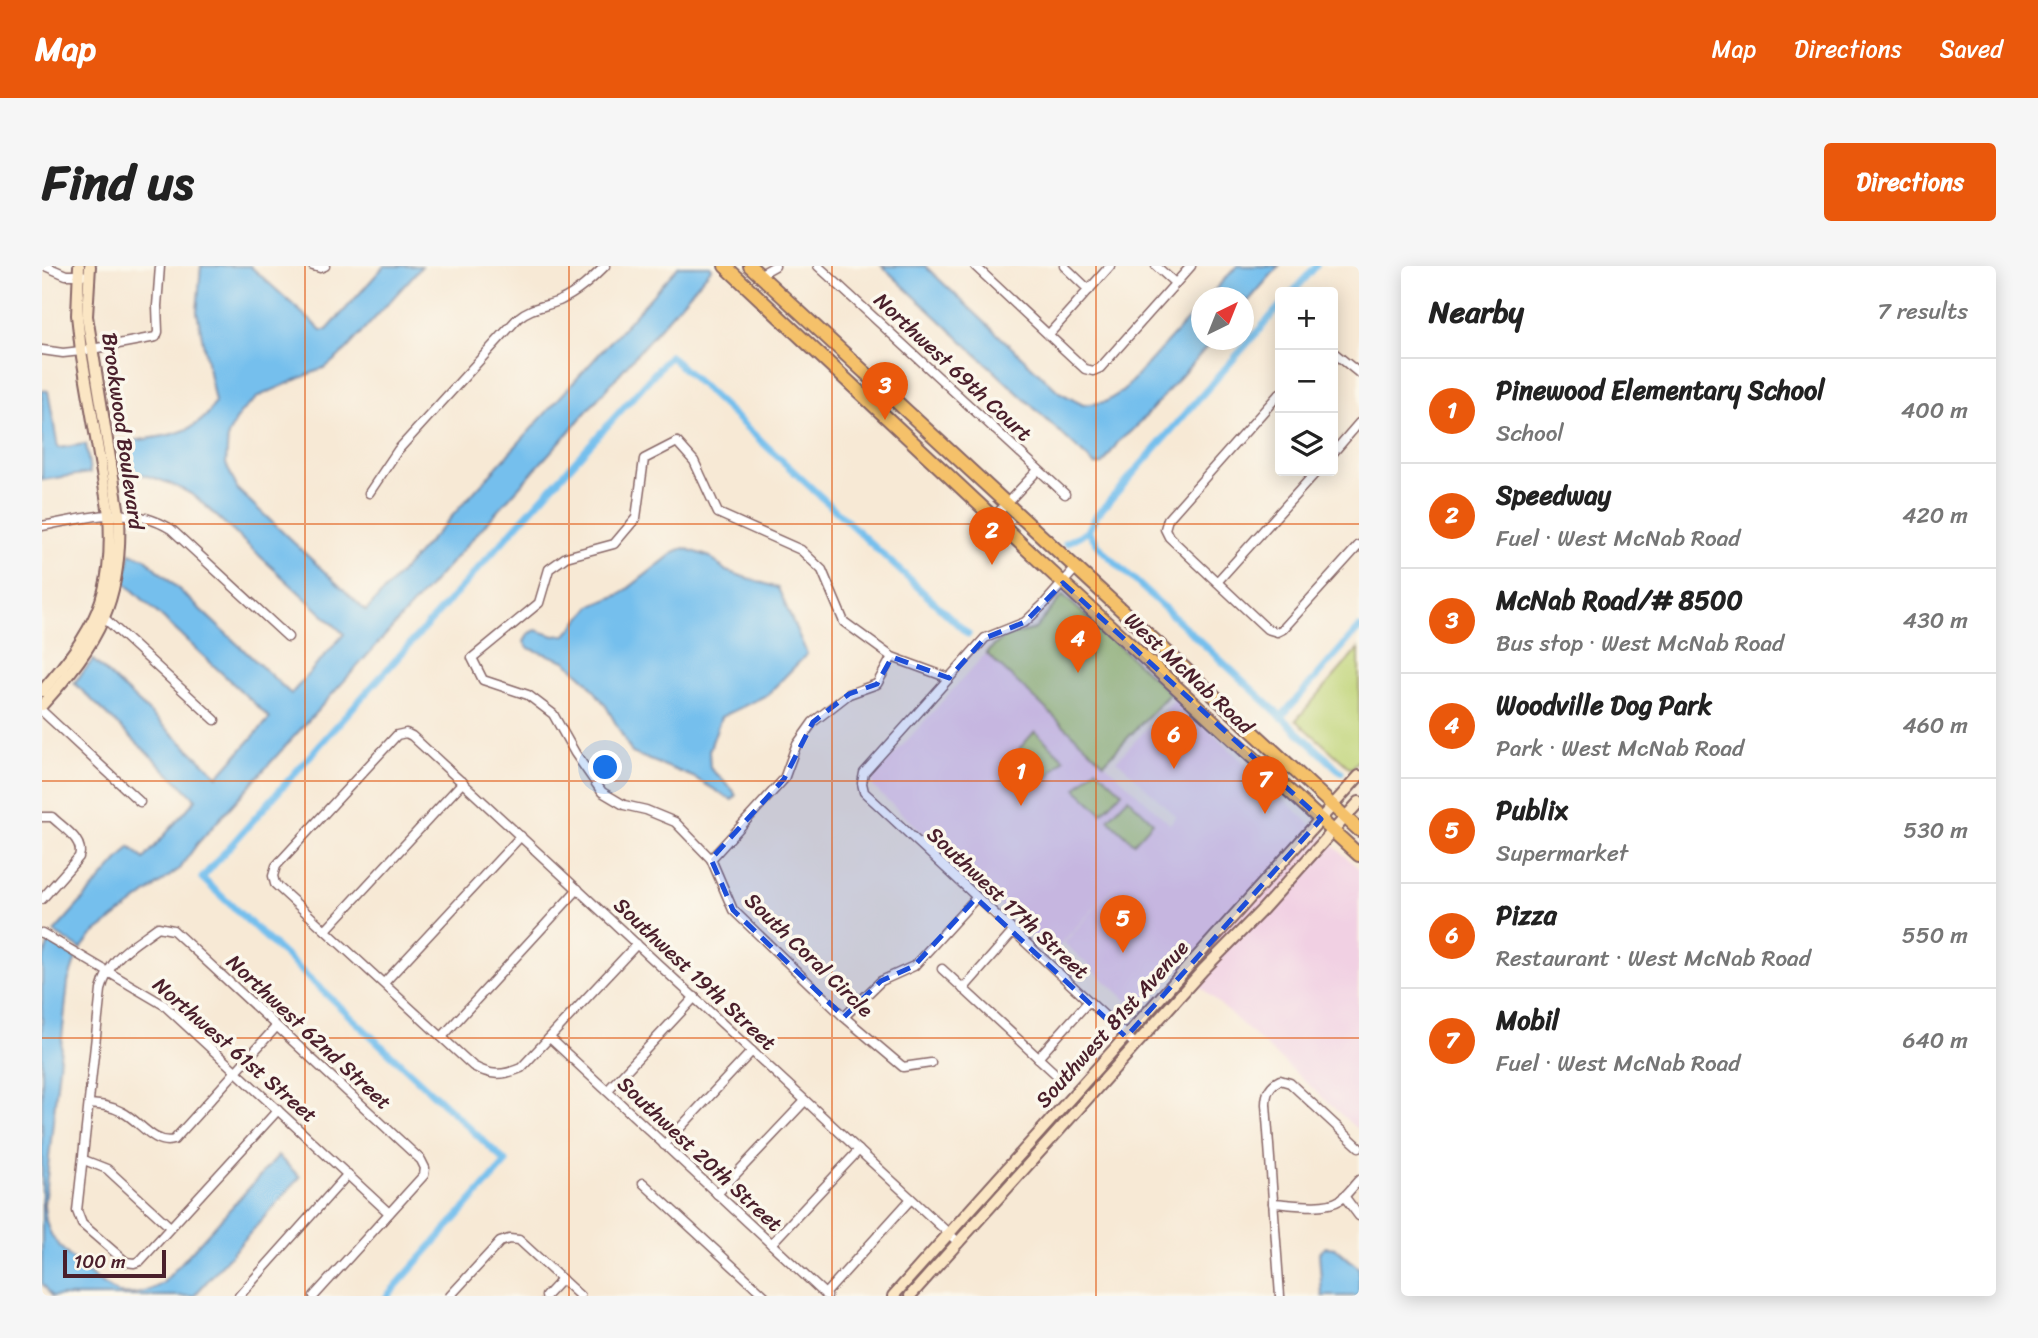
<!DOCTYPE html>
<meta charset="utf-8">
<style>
:root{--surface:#fff;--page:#f6f6f6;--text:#222;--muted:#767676;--line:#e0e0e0;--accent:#ea580c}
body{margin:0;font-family:Sriracha,sans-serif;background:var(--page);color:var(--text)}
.controls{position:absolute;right:21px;top:21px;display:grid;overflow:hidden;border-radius:7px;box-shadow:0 4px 18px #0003}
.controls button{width:63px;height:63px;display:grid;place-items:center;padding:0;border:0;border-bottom:2px solid var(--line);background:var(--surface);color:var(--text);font:35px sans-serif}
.compass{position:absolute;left:1149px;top:21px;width:63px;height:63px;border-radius:50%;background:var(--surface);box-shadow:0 4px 18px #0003;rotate:43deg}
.scale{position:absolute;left:21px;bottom:18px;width:103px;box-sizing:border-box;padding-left:7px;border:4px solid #4a1f2b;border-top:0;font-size:19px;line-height:24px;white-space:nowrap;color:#4a1f2b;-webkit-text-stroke:5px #fbf7ec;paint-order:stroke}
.you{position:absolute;left:564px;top:502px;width:24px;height:24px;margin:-18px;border:5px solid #fff;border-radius:50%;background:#1a73e8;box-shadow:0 0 0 10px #1a73e833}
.badge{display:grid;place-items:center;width:46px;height:46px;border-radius:50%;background:var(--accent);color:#fff;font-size:23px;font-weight:700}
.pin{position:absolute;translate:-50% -58px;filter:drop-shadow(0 2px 4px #0008)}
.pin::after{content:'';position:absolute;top:37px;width:24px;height:21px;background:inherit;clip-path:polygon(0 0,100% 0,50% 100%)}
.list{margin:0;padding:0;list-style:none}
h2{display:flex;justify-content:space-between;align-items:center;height:91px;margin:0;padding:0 28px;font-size:30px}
h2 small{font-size:23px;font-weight:400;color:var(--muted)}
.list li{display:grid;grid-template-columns:46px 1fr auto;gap:21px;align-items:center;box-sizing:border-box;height:105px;padding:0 28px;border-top:2px solid var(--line)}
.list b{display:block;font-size:26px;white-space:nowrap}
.list p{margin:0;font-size:23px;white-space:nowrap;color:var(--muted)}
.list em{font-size:23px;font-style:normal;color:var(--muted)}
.icon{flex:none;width:38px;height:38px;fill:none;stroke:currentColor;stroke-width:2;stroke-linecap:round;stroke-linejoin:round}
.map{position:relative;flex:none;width:1317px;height:1030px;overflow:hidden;border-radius:7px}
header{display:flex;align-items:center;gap:42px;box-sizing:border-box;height:98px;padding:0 35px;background:var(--accent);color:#fff}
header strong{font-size:33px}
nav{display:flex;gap:38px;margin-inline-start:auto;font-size:24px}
.intro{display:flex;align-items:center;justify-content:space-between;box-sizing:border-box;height:168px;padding:0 42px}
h1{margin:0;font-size:49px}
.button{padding:18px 32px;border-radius:7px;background:var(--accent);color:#fff;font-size:24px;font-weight:700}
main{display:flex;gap:42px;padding:0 42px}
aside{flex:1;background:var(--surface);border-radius:7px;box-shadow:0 4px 18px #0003}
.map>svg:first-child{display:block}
.built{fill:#f1d0e3}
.green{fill:#c0d478;stroke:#857a52;stroke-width:2}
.water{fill:#74bfed;stroke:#5f6f8c;stroke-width:2}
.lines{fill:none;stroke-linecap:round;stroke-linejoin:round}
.canal{stroke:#74bfed;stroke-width:7}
.street-casing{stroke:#876666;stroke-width:11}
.secondary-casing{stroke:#876666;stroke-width:14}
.primary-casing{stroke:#876666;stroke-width:16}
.street{stroke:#fff;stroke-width:8}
.secondary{stroke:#fbe6c4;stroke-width:10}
.primary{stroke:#f5c16b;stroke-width:12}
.marked{fill:#1d4ed8;fill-opacity:0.2;stroke:#1d4ed8;stroke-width:5;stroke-dasharray:14 9;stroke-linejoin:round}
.grid{fill:none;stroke:#e0560e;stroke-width:2;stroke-opacity:0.55}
.labels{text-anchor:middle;stroke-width:7;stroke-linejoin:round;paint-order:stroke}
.street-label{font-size:21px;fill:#4a1f2b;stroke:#fbf7ec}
</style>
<header>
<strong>Map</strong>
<nav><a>Map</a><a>Directions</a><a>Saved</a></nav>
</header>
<div class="intro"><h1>Find us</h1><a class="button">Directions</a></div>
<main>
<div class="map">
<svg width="1317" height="1030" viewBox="0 0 1317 1030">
<rect width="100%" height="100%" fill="#fbf7ec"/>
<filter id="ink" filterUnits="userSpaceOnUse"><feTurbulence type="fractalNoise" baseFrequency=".0143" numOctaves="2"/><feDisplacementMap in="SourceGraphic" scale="14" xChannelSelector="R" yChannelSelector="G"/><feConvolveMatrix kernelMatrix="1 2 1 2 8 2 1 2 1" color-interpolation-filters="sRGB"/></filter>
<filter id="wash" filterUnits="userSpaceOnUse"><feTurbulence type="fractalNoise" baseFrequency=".00686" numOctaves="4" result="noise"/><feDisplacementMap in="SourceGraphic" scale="28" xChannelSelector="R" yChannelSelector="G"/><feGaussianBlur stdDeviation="1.57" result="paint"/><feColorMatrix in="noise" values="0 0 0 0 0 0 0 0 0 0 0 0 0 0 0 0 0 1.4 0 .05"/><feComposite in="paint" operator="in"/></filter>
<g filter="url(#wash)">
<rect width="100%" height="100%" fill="#f7e9d5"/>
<path class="built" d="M944 387 1128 558 1134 550 1075 494 1133 433 1317 603 1315 863 1136 700 1097 746 1022 677 1083 608 1010 688 831 521 830 513Z"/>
<g class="green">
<path d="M1021 329 1128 427 1062 497 944 387 962 371 993 363Z"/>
<path d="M1317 382V494L1309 503 1254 454Z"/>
<path d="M993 465 1022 493 1006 511 977 483Z"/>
<path d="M1054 502 1080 526 1060 547 1034 523Z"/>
<path d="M1086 532 1111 556 1092 577 1066 553Z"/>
</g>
<g class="water">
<path d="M159 0H208L279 64H285L342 0H380L302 86 284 101 217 130 199 146 186 169 184 198 196 224 324 345 637 0H668L670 2 523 170 156 577 137 603 50 669 39 683 12 666 88 581 102 593 154 533 32 417 51 394 176 510 228 452 83 317 88 287 103 292 249 428 302 368 154 231C130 216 107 209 80 204L75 177C109 171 157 173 173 136L155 46Z"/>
<path d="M840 0H883L1017 126 1041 139 1063 136 1081 125 1159 39 1160 74H1171L1094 161 1076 176 1061 198 1053 199Z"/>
<path d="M1195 0H1237L1202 40V32L1166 31Z"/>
<path d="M0 124 6 125 16 182 44 178 48 207 0 214Z"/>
<path d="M642 282 668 291 684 305 736 322 765 388 725 429 679 451 667 485 668 502 691 524 694 530 690 534 651 511 590 487 564 440 544 414 523 395 486 382 482 376 486 368 494 364 512 370 524 369 549 340 579 328 634 285Z"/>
<path d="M7 676 34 692 26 716 2 939C3 950 4 960 10 970 19 985 63 1025 80 1028 96 1030 108 1025 121 1017L236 890 258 911 152 1030H10L0 1017V697Z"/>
<path d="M1284 981 1293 982 1317 1002V1030H1280L1277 986Z"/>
</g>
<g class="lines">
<g class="canal">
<path d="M1251 26 1274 0"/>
<path d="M1238 40 1054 250 1046 265 1060 284 1299 506"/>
<path d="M1024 277 1046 265"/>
<path d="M1239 451 1317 362"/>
<path d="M345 1030 464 896 160 612 313 439 628 90 926 368"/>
</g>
</g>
</g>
<g filter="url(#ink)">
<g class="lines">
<g class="street-casing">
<g id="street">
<path d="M3 0 24 9H40"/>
<path d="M271 0 278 2 283 0"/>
<path d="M776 0 1023 228"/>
<path d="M933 0 1043 103 1051 105 1058 102 1149 0"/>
<path d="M1022 0 1047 24"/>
<path d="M1114 0 1133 17"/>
<path d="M717 9 733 0"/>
<path d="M1007 68 1068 0"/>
<path d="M0 84 21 87 39 85 114 71 116 66 115 40 118 0"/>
<path d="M1291 86 1317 107"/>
<path d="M1238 127 1126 253 1123 263 1127 271 1225 363 1235 366 1241 363 1317 279"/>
<path d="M1291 187 1317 157"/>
<path d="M327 227 356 184 476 52C489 41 502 41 517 35 535 27 549 14 563 0"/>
<path d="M951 252 996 204"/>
<path d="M0 260C45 252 87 237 129 263L246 371"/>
<path d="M1034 302 1002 338 983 356 943 372 822 507 820 517 822 526 1094 779"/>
<path d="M1175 316 1275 205"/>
<path d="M59 349 173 454"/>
<path d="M0 445 98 536"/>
<path d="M0 551H10C21 562 43 574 37 591L0 633"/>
<path d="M669 593 742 513 754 480 771 456 807 428 835 418 850 391"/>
<path d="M284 664 421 516"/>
<path d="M0 667 122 739 347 947"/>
<path d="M595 678 479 802C460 810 449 810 431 800L233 618 231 610 234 600 355 469 364 467 370 470 917 977"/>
<path d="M900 703 1018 812"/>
<path d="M342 717 479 570"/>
<path d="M921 723 971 666"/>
<path d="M802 751 839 715 872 700 934 632"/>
<path d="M400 771 536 623"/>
<path d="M508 772 785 1030"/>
<path d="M996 792 1046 736"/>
<path d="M889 797 861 801 802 751 691 644 669 593 633 556 604 544 582 539 560 526 533 487 511 448 486 429 441 414 430 392 497 337 507 303 524 291 572 278 594 252 602 193 635 176 652 195 676 247 759 284 780 304 802 356 850 391 907 412"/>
<path d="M565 825 653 731"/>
<path d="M47 838C59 839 69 840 80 846 97 854 112 880 132 874L234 761"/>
<path d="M236 844 98 995 92 997 84 996 40 958 35 945 59 724C68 690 89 681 116 661L131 664 379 894 383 902 382 909 272 1030"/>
<path d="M622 879 710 785"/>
<path d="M42 894 65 903 128 961"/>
<path d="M601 917 723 1030"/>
<path d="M675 928 763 835"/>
<path d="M1302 930 1317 950"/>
<path d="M1231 937C1248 938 1283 944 1298 934 1305 929 1311 920 1317 914"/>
<path d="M729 978 817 884"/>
<path d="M783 1028 869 933"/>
<path d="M197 1030 306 908"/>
<path d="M408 1030 458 976 467 973 477 974 538 1030"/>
<path d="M504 1030 520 1013"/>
<path d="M1238 1030 1224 838C1224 826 1228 819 1238 814L1248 817 1317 881"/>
</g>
</g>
<g class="secondary-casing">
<g id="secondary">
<path d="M0 425C53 364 72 331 67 248L39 85 35 49 37 0"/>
<path d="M0 439C57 377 81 334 77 248L45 50 48 0"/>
<path d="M851 1030 1317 510"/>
<path d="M868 1030 1161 704 1221 643 1317 536"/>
</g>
</g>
<g class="primary-casing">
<g id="primary">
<path d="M683 0 1021 317 1317 589"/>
<path d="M708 0 1317 564"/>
</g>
</g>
<use href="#street" class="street"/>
<use href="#secondary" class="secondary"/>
<use href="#primary" class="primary"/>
</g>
</g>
<path class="marked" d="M1021 317 1279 553 1084 771 934 632 872 700 839 715 802 751 691 644 669 593 742 513 771 456 807 428 835 418 850 391 907 412 943 372 983 356Z"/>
<path class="grid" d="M263 0V1030M527 0V1030M790 0V1030M1054 0V1030M0 258H1317M0 515H1317M0 772H1317"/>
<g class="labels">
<g class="street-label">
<text transform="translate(911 101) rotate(43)" y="7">Northwest 69th Court</text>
<text transform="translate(81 165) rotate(82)" y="7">Brookwood Boulevard</text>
<text transform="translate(1147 407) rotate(43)" y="7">West McNab Road</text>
<text transform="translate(966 637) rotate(43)" y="7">Southwest 17th Street</text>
<text transform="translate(767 689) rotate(44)" y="7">South Coral Circle</text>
<text transform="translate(653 708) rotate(43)" y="7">Southwest 19th Street</text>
<text transform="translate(1070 758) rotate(-48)" y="7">Southwest 81st Avenue</text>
<text transform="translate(267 766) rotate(43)" y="7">Northwest 62nd Street</text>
<text transform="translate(193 784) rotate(41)" y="7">Northwest 61st Street</text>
<text transform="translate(658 888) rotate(43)" y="7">Southwest 20th Street</text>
</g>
</g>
</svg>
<div class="controls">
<button>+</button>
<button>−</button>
<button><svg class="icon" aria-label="layers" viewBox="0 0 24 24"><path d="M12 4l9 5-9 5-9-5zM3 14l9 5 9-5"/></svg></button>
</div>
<svg class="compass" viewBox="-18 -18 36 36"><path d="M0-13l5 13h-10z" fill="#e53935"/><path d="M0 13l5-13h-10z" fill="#767676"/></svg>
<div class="scale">100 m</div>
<div class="you"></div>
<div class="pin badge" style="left:979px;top:540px">1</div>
<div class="pin badge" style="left:950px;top:299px">2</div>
<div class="pin badge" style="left:843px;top:154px">3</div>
<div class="pin badge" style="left:1036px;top:407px">4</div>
<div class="pin badge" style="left:1081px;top:687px">5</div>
<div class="pin badge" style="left:1132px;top:503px">6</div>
<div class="pin badge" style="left:1223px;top:548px">7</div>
</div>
<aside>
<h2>Nearby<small>7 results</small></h2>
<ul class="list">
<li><span class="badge">1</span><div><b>Pinewood Elementary School</b><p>School</p></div><em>400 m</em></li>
<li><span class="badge">2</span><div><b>Speedway</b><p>Fuel · West McNab Road</p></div><em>420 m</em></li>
<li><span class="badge">3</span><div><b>McNab Road/# 8500</b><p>Bus stop · West McNab Road</p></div><em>430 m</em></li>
<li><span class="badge">4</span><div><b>Woodville Dog Park</b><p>Park · West McNab Road</p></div><em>460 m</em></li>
<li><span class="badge">5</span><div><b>Publix</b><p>Supermarket</p></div><em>530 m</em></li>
<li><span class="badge">6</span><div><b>Pizza</b><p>Restaurant · West McNab Road</p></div><em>550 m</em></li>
<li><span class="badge">7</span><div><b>Mobil</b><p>Fuel · West McNab Road</p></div><em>640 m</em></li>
</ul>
</aside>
</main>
